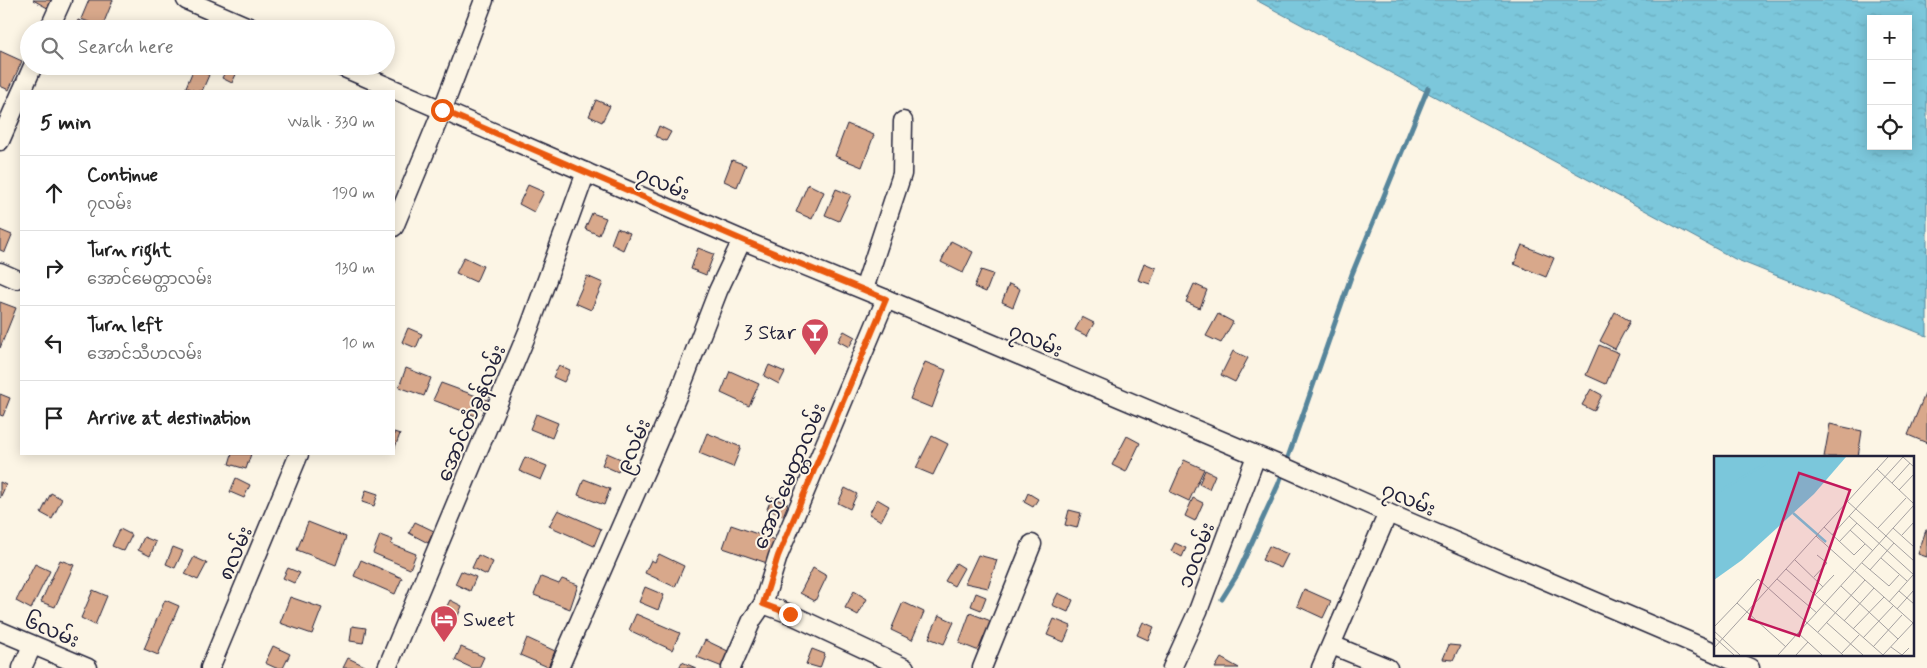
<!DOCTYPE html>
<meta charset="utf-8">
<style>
:root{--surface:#fff;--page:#f2f2f2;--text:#222;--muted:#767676;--line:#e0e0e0}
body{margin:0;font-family:Mynerve,"Noto Sans Myanmar",sans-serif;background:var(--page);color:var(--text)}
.controls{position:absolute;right:15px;top:15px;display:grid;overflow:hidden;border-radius:0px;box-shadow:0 2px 12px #0003}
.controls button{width:45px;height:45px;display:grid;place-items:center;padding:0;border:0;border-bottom:1px solid var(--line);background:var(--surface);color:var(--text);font:25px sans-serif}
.stop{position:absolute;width:15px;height:15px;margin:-11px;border:4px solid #ea580c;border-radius:50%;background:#fff}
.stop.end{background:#ea580c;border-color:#fff;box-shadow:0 1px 5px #0008}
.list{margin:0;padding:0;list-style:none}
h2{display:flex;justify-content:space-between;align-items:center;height:65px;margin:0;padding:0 20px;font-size:21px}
h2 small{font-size:16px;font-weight:400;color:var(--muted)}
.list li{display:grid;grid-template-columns:32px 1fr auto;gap:15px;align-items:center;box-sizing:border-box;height:75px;padding:0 20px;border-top:1px solid var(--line)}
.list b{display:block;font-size:19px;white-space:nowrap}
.list p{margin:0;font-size:16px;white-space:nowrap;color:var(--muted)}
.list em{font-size:16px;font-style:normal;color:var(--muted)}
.icon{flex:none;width:28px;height:28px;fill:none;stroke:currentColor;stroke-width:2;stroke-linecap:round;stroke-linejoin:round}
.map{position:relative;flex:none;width:1927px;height:668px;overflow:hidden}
.search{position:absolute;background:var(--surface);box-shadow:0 2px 12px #0003;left:20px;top:20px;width:375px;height:55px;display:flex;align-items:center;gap:12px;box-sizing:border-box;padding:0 18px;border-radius:28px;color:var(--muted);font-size:19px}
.panel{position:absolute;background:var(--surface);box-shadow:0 2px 12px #0003;left:20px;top:90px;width:375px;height:365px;border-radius:0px}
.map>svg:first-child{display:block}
.water{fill:url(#water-ripples);stroke:#57859b;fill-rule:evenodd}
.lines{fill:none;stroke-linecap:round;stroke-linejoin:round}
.stream{stroke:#57859b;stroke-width:5}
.building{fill:#d8a88b;stroke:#22223b}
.minor-casing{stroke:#22223b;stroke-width:21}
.minor{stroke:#fcf5e5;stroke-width:18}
.route{stroke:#ea580c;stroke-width:6}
.labels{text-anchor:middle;stroke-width:4;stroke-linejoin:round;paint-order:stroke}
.street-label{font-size:20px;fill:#22223b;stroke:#fcf5e5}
.poi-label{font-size:20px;fill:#22223b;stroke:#fcf5e5;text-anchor:end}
.inset-river{fill:none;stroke:#7bc7db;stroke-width:2.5}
.inset-road{fill:none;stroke:#a5a1a1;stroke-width:1}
.view{fill:#c2185b;fill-opacity:0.15;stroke:#c2185b;stroke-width:2.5}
.inset-edge{fill:none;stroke:#22223b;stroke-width:2.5}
</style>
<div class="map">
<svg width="1927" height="668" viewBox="0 0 1927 668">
<defs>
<pattern id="water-ripples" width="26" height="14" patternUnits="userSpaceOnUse" patternTransform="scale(1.25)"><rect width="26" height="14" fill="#7bc7db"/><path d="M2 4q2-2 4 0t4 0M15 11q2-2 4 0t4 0" fill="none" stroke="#6aabbd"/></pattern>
</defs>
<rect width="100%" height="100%" fill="#fcf5e5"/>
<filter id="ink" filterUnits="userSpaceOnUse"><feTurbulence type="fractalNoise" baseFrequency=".02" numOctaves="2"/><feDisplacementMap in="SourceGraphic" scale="10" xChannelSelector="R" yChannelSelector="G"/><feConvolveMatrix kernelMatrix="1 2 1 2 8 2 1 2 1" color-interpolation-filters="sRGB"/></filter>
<g filter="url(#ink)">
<path class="water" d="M1256 0H1927V336L1735 259ZM1871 19H1908V146H1871Z"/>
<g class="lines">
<path class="stream" d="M1222 599 1237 575 1279 483 1352 274 1428 88"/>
</g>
<g class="building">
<path d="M33 0H59L53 11Z"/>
<path d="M89 0H113L102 27 81 19Z"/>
<path d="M78 20 94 26 93 29H74Z"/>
<path d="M0 51 22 61 9 90 0 86Z"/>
<path d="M228 66 239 68 232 83 222 78Z"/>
<path d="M194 68 209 75 202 91H195L186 87Z"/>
<path d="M596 100 610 106 602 122 589 116Z"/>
<path d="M847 124 874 135 862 167 835 156Z"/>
<path d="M659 126 671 132 666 141 655 136Z"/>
<path d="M732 160 746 165 737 187 724 181Z"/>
<path d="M808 184 824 192 812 219 796 212Z"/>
<path d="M528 185 544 192 534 212 519 204Z"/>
<path d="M836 189 851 195 839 221 825 215Z"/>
<path d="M592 213 606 218 599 235 585 229Z"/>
<path d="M617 228 630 233 623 250 611 244Z"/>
<path d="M0 230 12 235 5 252 0 250Z"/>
<path d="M951 241 973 252 963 273 941 262Z"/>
<path d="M1522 245 1554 258 1546 277 1514 264Z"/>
<path d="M698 248 714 254 706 275 691 269Z"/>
<path d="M464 257 483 266 476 282 456 273Z"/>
<path d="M1144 263 1156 268 1150 284 1138 280Z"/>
<path d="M981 270 993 274 986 292 974 287Z"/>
<path d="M587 276 603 283 591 310 575 303Z"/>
<path d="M1009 284 1020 289 1013 307 1002 302Z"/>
<path d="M1194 284 1207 290 1200 308 1186 302Z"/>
<path d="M0 302 16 308 0 348Z"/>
<path d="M1615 312 1630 321 1615 349 1600 341Z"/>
<path d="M1218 314 1233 322 1221 343 1206 336Z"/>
<path d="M1082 317 1094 323 1087 336 1075 330Z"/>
<path d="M408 328 422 334 416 348 402 342Z"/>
<path d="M844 331 855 337 849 347 838 341Z"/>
<path d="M1599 345 1619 353 1606 384 1586 375Z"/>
<path d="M1233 351 1248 358 1235 382 1221 375Z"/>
<path d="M925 362 946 370 932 408 910 399Z"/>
<path d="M559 365 570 370 564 382 553 377Z"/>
<path d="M769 365 785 372 779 384 764 376Z"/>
<path d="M406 368 431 378 424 396 399 387Z"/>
<path d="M730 371 759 384 749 406 721 393Z"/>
<path d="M441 383 490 401 487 410 479 407 476 416 433 400Z"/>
<path d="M1591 389 1602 395 1594 411 1582 405Z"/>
<path d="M0 394 10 398 3 416 0 415Z"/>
<path d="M1925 394 1927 395V443L1908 435Z"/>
<path d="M536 414 558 423 552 438 530 429Z"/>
<path d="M1830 424 1862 431 1858 457H1824Z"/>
<path d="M394 432 400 434 394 450Z"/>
<path d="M707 433 741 447 733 467 699 453Z"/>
<path d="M932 436 948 444 933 475 916 468Z"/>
<path d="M1127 436 1140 443 1126 472 1112 465Z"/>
<path d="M607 453 623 460 618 472 602 465Z"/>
<path d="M232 454H251L246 469 229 464Z"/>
<path d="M525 457 547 466 541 480 519 471Z"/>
<path d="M1184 460 1204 469 1189 501 1170 492Z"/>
<path d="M1205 470 1215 475 1209 489 1199 484Z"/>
<path d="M236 478 250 485 244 498 230 492Z"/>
<path d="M584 479 610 489 604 505 578 495Z"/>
<path d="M0 482 6 485 0 498Z"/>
<path d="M845 488 857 494 850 509 838 503Z"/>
<path d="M366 490 378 494 374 506 362 502Z"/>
<path d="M51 493 62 499 52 519 41 513Z"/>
<path d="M1028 493 1038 499 1033 507 1024 502Z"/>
<path d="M772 497 788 504 783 516 767 509Z"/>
<path d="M1193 498 1203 503 1195 521 1185 516Z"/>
<path d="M877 499 889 506 881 521 869 514Z"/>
<path d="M558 510 601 529 594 546 549 526Z"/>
<path d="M1069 510 1081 513 1077 528 1065 525Z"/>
<path d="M308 522 346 537 336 565 297 550Z"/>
<path d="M415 522 434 531 428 543 409 533Z"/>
<path d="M731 525 775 540 767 563 723 548Z"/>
<path d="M120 529 132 535 124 551 112 546Z"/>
<path d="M1926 530H1927V557L1918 554Z"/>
<path d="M380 535 393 540 391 544 416 554 410 569 373 553Z"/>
<path d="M144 537 156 542 150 556 138 550Z"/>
<path d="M1175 543 1186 548 1182 557 1171 551Z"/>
<path d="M1269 546 1288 554 1281 568 1262 560Z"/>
<path d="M173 547 183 551 175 568 166 564Z"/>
<path d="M659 554 684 566 675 587 645 573 651 560 655 562Z"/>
<path d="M478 555 493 562 487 575 472 568Z"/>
<path d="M978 555 997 560 988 588 965 583Z"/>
<path d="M194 557 207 563 198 580 185 574Z"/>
<path d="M60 560 74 565 55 607 41 602Z"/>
<path d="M361 560 402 578 395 594 354 576Z"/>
<path d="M956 563 964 568 954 586 945 581Z"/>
<path d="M35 564 50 571 31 609 16 601Z"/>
<path d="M288 568 300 573 294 583 283 578Z"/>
<path d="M813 568 827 576 815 601 800 593Z"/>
<path d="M461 571 476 577 470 591 455 584Z"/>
<path d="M541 577 559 584 562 579 578 585 570 609 534 595Z"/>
<path d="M645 587 664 595 658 610 639 602Z"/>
<path d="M1304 589 1331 601 1323 618 1297 606Z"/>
<path d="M93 590 107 596 95 625 81 618Z"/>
<path d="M854 591 867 599 858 615 845 608Z"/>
<path d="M976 593 986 597 981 610 971 606Z"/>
<path d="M1058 593 1073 600 1068 612 1052 605Z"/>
<path d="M290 597 322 608 312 634 280 623Z"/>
<path d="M165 600 179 606 158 655 144 649Z"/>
<path d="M450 600 462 606 457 618 444 612Z"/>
<path d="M903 602 924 612 912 640 891 630Z"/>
<path d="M970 613 991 621 979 651 959 643Z"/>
<path d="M636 614 680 633 672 650 629 630Z"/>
<path d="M939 615 954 622 944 644 929 638Z"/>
<path d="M1054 619 1071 626 1064 642 1047 635Z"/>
<path d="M1143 622 1154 627 1148 640 1137 635Z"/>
<path d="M352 626 366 628 363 643 350 641Z"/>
<path d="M527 638 555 651 548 667 520 655Z"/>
<path d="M705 640 732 653 725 668 697 657Z"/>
<path d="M1449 645 1460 646 1453 660 1443 659Z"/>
<path d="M273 646 290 654 283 668H276L265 663Z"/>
<path d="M461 647 484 657 479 668H472L455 660Z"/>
<path d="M812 649 825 654 820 668 806 664Z"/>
<path d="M348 658 365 666 364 668H343Z"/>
<path d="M1221 658 1239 668H1215Z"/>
<path d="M682 662 696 668H679Z"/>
</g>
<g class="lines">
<g class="minor-casing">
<g id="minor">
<path d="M186 0 253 29"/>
<path d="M49 29 62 0"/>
<path d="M340 66 747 242 886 299 1277 464 1388 513 1716 653"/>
<path d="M22 91 33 66"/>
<path d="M0 141 21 93"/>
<path d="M394 227 442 111 484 0"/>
<path d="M0 272 16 279"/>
<path d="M864 289 902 174 903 121"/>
<path d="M763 604 790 614 905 668"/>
<path d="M0 631 88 668"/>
<path d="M1332 645 1388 668"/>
<path d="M1718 654 1750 668"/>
<path d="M22 668 32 646"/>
<path d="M210 668 299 454"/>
<path d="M387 668 529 329 586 172"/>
<path d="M559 668 650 460 681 387 718 291 742 240"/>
<path d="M731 668 752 620 763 604 778 556 886 299"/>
<path d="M982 668 1032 544"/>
<path d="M1172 668 1198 611 1256 456"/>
<path d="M1321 668 1388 513"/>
</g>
</g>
<use href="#minor" class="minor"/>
</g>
</g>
<g class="lines" filter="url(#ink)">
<path class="route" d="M442 110 747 242 886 299 778 556 763 604 790 614"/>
</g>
<defs>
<g id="bar-pin" transform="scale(1.4375)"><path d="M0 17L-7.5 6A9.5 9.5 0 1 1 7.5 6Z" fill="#d1495b" stroke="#fcf5e5"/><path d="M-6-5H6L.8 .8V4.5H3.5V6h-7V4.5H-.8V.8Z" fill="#fff"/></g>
<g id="hotel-pin" transform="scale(1.4375)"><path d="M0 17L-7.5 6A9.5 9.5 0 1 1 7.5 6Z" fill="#d1495b" stroke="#fcf5e5"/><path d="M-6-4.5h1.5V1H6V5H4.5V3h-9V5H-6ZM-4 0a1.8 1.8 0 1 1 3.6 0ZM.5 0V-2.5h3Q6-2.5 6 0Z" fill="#fff"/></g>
</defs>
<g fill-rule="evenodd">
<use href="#bar-pin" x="815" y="332"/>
<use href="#hotel-pin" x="444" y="619"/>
</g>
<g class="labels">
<g class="street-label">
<text transform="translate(663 183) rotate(23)" y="7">၇လမ်း</text>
<text transform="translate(1036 340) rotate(23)" y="7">၇လမ်း</text>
<text transform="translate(471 413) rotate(-67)" y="7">အောင်တံခွန်လမ်း</text>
<text transform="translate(633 446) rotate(-67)" y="7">၉လမ်း</text>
<text transform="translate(789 476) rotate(-67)" y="7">အောင်မေတ္တာလမ်း</text>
<text transform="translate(1409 499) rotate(23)" y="7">၇လမ်း</text>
<text transform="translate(235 553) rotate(-67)" y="7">၈လမ်း</text>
<text transform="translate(1196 555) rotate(-69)" y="7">၁၀လမ်း</text>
<text transform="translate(52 630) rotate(23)" y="7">၆လမ်း</text>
</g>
<g class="poi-label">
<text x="796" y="339">3 Star</text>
<text x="463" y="626" text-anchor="start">Sweet</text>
</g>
</g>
<g transform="translate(1714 456)">
<rect width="200" height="200" fill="#fcf5e5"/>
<path d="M0 1H132L100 38 28 104 0 124Z" fill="#7bc7db"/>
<path class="inset-river" d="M0 38 63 1M79 57 112 86"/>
<path class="inset-road" d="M163 13 200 48M178 27 196 7M185 34 200 18M133 45 200 105M135 60 200 119M110 71 140 99 151 88M164 72 192 42M179 72 200 91M136 74 159 95M118 79 189 1 200 11M188 79 200 66M102 80 199 167M125 86 143 67M167 102 193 125M81 104 109 131M148 107 175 130 185 119M72 113 169 199M156 114 180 87M100 121 113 107 103 99M63 123 103 157M127 130 184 183M185 135 200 148M101 139 120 119M175 146 199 119M23 147 44 123 129 199M183 153 200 134M130 165 160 132M112 166 149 199M0 171 23 147 72 191M139 173 170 141M0 175 26 199M104 176 151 124M84 177 108 199M0 181 20 199M149 182 179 150M159 191 188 159M177 191 188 199 195 192M0 192 174 1M127 198 145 179M64 199 200 49M82 199 94 186M169 199 200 166"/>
<path class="view" d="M85 17 136 34 85 180 35 163Z"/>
<rect width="200" height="200" class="inset-edge"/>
</g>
</svg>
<div class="controls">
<button>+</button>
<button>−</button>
<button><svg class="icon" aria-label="locate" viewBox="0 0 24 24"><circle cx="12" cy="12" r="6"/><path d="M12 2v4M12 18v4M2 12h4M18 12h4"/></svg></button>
</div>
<div class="stop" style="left:442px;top:110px"></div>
<div class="stop end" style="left:790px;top:614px"></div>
<div class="search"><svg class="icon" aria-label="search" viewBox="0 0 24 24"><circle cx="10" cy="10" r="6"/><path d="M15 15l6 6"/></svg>Search here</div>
<section class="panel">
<h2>5 min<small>Walk · 330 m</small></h2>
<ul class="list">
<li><svg class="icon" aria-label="ahead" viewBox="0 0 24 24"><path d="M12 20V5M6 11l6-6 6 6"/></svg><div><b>Continue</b><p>၇လမ်း</p></div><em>190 m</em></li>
<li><svg class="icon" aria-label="right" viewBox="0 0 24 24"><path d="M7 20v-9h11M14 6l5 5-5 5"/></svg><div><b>Turn right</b><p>အောင်မေတ္တာလမ်း</p></div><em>130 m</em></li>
<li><svg class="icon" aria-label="left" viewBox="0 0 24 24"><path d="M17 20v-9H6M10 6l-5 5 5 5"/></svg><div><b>Turn left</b><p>အောင်သီဟလမ်း</p></div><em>10 m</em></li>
<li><svg class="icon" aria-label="arrive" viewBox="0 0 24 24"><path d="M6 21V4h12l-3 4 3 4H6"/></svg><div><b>Arrive at destination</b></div></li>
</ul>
</section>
</div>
